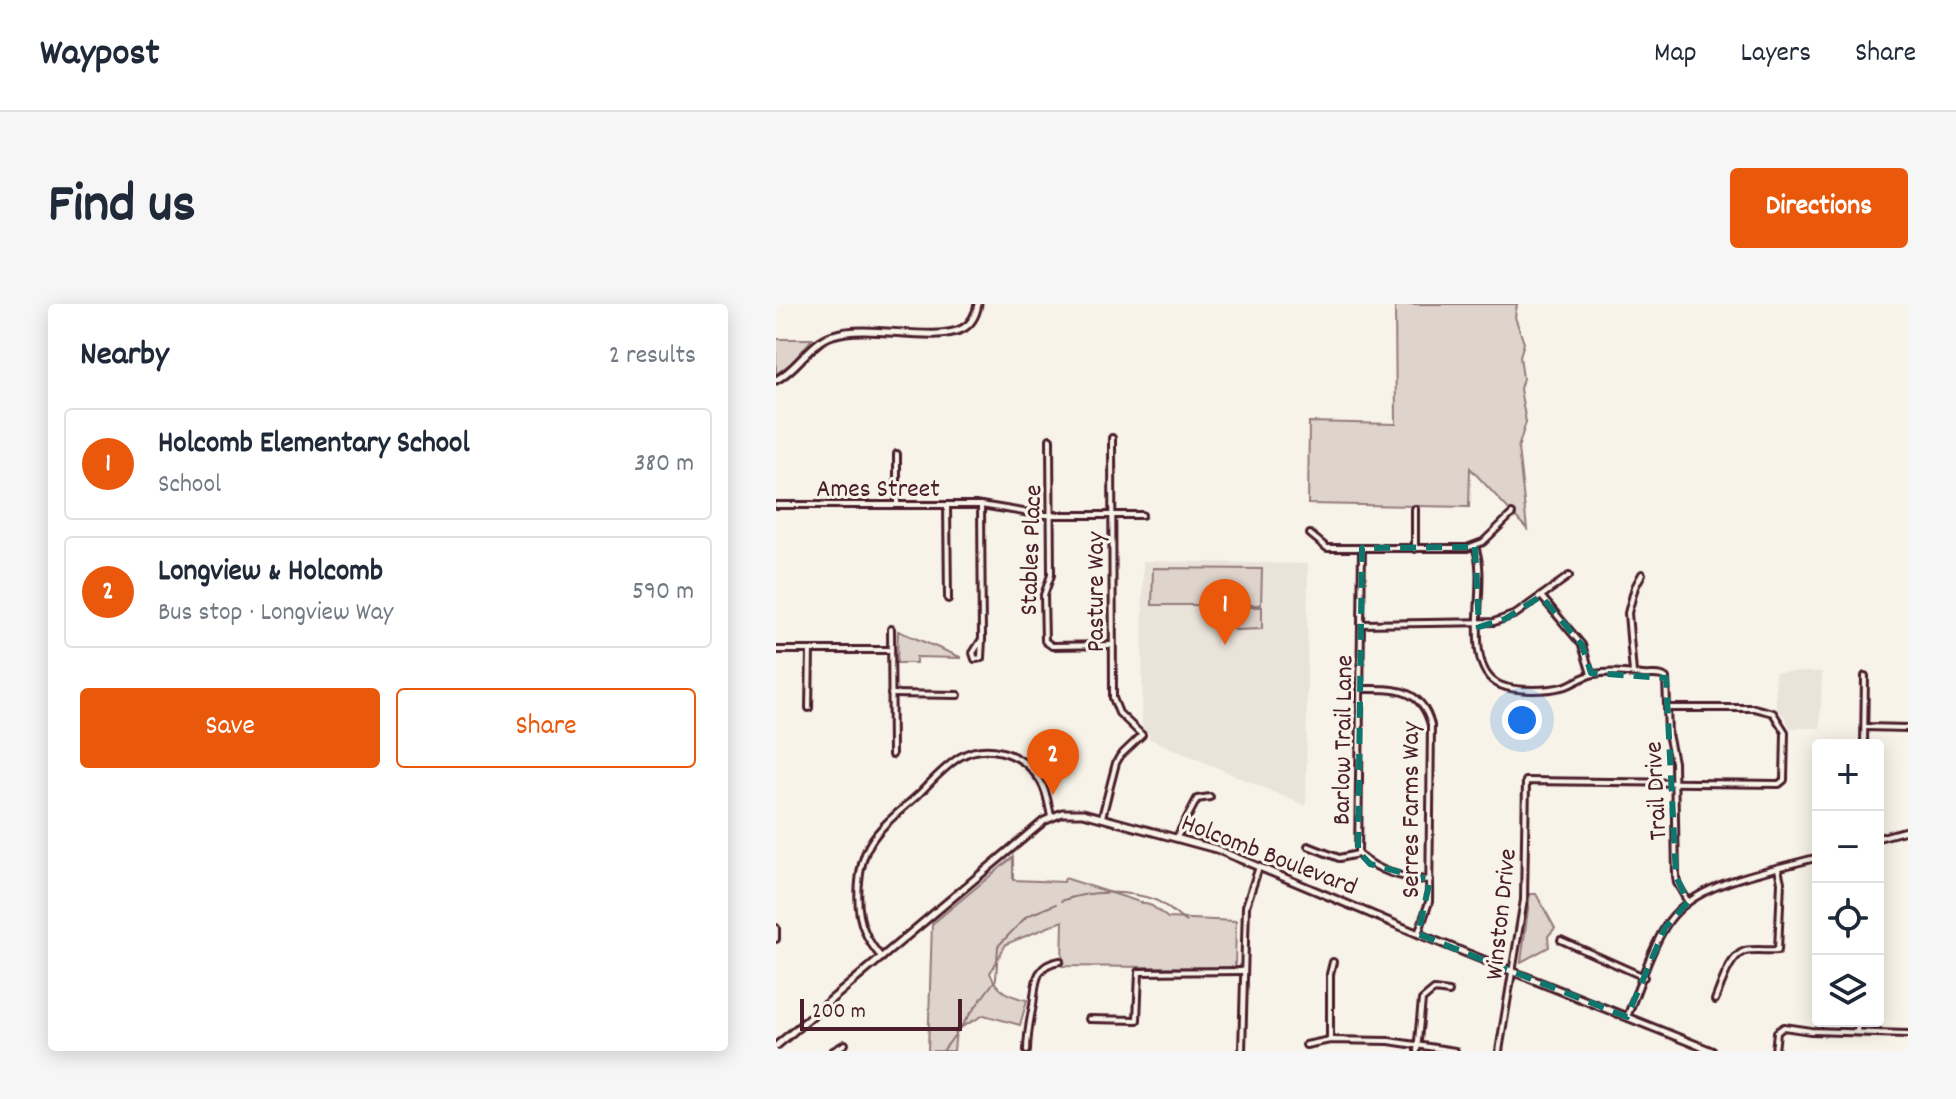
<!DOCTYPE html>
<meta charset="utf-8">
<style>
:root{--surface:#fff;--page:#f6f6f7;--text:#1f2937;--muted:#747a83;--line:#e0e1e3;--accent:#ea580c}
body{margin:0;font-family:Dekko,sans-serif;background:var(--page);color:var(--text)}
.controls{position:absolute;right:24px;bottom:24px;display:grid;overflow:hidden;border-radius:8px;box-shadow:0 4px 20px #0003}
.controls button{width:72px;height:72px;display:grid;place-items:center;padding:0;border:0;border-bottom:2px solid var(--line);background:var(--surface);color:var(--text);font:40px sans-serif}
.scale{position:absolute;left:24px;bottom:20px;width:162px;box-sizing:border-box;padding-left:8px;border:4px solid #4a1f2b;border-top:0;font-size:22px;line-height:28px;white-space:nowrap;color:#4a1f2b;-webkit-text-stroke:6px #f7f3e8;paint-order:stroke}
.you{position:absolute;left:746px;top:416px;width:28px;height:28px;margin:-20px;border:6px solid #fff;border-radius:50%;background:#1a73e8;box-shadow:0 0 0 12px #1a73e833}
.badge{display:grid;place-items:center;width:52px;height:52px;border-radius:50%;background:var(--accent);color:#fff;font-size:26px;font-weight:700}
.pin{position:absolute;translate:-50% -66px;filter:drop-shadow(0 2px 4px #0008)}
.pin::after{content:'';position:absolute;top:42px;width:28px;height:24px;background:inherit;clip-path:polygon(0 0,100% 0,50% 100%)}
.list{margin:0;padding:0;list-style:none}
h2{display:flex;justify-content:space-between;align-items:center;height:104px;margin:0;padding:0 32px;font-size:34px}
h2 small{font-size:26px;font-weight:400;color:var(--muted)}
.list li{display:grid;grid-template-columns:52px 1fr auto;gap:24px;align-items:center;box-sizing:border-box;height:112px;margin:0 16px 16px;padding:0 16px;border:2px solid var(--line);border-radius:8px}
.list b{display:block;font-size:30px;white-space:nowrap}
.list p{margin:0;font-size:26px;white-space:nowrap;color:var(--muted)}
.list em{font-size:26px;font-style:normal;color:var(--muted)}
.actions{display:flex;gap:16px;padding:24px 32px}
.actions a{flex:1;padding:18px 0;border:2px solid var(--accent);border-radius:8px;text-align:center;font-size:28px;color:var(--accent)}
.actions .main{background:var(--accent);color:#fff}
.icon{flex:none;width:44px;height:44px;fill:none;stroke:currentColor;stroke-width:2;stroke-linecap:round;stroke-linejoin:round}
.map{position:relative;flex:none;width:1132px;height:747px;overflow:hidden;border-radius:8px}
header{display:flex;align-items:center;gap:48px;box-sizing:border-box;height:112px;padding:0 40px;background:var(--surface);border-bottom:2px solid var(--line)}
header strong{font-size:38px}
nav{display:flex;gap:44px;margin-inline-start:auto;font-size:28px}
.intro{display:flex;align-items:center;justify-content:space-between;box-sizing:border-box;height:192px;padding:0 48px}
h1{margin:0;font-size:56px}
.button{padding:20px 36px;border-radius:8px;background:var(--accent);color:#fff;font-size:28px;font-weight:700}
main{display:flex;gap:48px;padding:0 48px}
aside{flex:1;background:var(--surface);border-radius:8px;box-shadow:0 4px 20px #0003}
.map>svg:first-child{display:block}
.built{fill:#eae3da}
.green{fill:#ded4cc;stroke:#947a7c;stroke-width:2}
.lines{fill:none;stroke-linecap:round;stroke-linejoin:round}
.stream{stroke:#8e7275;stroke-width:2}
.minor-casing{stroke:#4a1f2b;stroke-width:10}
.tertiary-casing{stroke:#4a1f2b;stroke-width:11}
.minor{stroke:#f7f3e8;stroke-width:4}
.tertiary{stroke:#f7f3e8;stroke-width:5}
.marked{fill:none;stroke:#0f766e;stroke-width:6;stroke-dasharray:16 10;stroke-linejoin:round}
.labels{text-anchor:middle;stroke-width:6;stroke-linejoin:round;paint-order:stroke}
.street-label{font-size:26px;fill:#4a1f2b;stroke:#f7f3e8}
</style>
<header>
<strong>Waypost</strong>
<nav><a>Map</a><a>Layers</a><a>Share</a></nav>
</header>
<div class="intro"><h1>Find us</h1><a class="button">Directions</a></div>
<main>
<aside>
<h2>Nearby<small>2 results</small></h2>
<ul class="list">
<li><span class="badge">1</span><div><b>Holcomb Elementary School</b><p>School</p></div><em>380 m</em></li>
<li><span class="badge">2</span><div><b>Longview &amp; Holcomb</b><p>Bus stop · Longview Way</p></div><em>590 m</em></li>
</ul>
<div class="actions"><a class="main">Save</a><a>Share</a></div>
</aside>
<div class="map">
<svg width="1132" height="747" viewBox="0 0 1132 747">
<rect width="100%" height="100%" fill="#f7f3e8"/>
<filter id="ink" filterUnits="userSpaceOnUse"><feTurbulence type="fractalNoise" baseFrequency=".0125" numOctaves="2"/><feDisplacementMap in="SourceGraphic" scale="16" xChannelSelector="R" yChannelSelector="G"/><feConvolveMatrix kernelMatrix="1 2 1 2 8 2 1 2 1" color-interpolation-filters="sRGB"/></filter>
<g filter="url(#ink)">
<g class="built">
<path d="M367 257 532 260 530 502 372 434 374 432 366 422Z"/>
<path d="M999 368H1046L1044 424H1014L1009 413 1000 404Z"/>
</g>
<g class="green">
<path d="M619 0H741L739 13 748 39 744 52 747 74 744 85 750 118 742 144 751 225 694 164 693 203 532 200 533 118 620 120Z"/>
<path d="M0 35H36L17 58 0 70Z"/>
<path d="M377 264 486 265 485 301H376Z"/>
<path d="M468 303H486V325L460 326 430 314 434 307 447 306 467 313Z"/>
<path d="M122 327 184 353V354L140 353V359H121Z"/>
<path d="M237 553V576L288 578 289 574 376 602 392 614 460 617 459 664 286 662 287 617 230 640 214 669C221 687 232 692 251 696L244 721 208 711 180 726 178 747H152L156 620Z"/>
<path d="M754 590H760L779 624 772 632 773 643 745 658Z"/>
</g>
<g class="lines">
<g class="stream">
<path d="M285 597C313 586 350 586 379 596 390 600 400 611 410 618"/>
<path d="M167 747 220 675 222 642 251 612 280 600"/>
</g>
<g class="minor-casing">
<g id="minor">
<path d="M274 135 275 271 268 291 269 337 276 342 336 341"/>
<path d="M121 200V150"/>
<path d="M0 201H205L266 211H366"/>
<path d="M171 201 172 295"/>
<path d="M205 201 206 335 205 354 199 355 197 349 206 335"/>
<path d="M534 230 551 244H691L707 238 736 210"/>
<path d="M699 243C714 277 683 363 724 381 740 388 773 387 790 382 800 378 808 372 818 370 834 367 851 369 867 371 876 372 883 369 890 374L892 430 898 458 900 572 901 579 912 598"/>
<path d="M586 244 582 550C602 567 627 575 654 576"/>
<path d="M639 245V205"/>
<path d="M765 292 806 341 815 370"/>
<path d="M585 320 718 318 740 310 793 272"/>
<path d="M115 325 116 451"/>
<path d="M0 346H115"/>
<path d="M857 369 852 309 859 283 866 270"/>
<path d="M584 385C617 385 645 382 655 421L653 598 642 630"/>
<path d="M115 390 182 391"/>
<path d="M33 404 34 346"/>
<path d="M1089 423 1132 424"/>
<path d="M1088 441 1089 372"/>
<path d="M326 513 340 459 344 452 366 431 343 409 337 394 336 134"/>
<path d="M401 533 421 495 434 493"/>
<path d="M1102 534 1132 526"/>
<path d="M532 542 563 554 582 550"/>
<path d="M0 624V635"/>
<path d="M785 636 868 673"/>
<path d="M106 654C99 646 93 638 89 628 78 604 81 560 95 538 106 520 127 505 143 490 156 477 169 462 184 453 210 438 244 448 261 472 270 483 272 499 275 512"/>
<path d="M939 696C945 682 953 652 969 647 979 645 992 647 1002 646L1005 578 1002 565"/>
<path d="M851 713C863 684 875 643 893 617 922 576 996 567 1042 553"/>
<path d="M313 715 361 716 363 668 467 667"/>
<path d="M1081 728 1082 717"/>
<path d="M554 736V670L557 658"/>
<path d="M530 741 554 736 613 737 679 747"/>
<path d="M57 747 69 740"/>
<path d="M251 747C251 730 254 717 257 701 260 679 258 661 284 657"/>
<path d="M466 747 470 602 483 563"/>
<path d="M641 747 646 696 658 686 673 688"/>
<path d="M723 747 748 596 750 477 1003 480 1008 476 1009 428 997 409 978 404H891"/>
<path d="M999 747 1001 728 1008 723 1035 727 1132 730"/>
</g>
</g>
<g class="tertiary-casing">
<g id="tertiary">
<path d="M0 76C22 65 34 38 57 31 92 19 157 39 186 25 196 20 200 11 202 0"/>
<path d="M0 742 268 517 286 509H307L440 545 650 633 936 747"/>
</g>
</g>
<use href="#minor" class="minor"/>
<use href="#tertiary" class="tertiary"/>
</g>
</g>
<path class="marked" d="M699 243 703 323 729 315 765 292 806 341 815 369 890 374 900 572 912 598 889 624 851 713 642 630 654 576 594 560 582 547 586 244Z"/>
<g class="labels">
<g class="street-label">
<text x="102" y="192">Ames Street</text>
<text transform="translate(253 246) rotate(-88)" y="9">Stables Place</text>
<text transform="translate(318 288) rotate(-90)" y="9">Pasture Way</text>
<text transform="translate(565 436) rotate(-89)" y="9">Barlow Trail Lane</text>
<text transform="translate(878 487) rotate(-93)" y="9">Trail Drive</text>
<text transform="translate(633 506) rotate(-90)" y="9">Serres Farms Way</text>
<text transform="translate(494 549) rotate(21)" y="9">Holcomb Boulevard</text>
<text transform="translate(723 610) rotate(-84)" y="9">Winston Drive</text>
</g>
</g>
</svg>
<div class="controls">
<button>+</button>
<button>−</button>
<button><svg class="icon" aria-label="locate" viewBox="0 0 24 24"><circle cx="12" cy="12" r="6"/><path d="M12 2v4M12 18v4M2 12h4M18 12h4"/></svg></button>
<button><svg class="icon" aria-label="layers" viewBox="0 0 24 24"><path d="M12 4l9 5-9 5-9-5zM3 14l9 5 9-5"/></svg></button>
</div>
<div class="scale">200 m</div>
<div class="you"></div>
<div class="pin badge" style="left:449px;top:341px">1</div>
<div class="pin badge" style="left:277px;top:491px">2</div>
</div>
</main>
